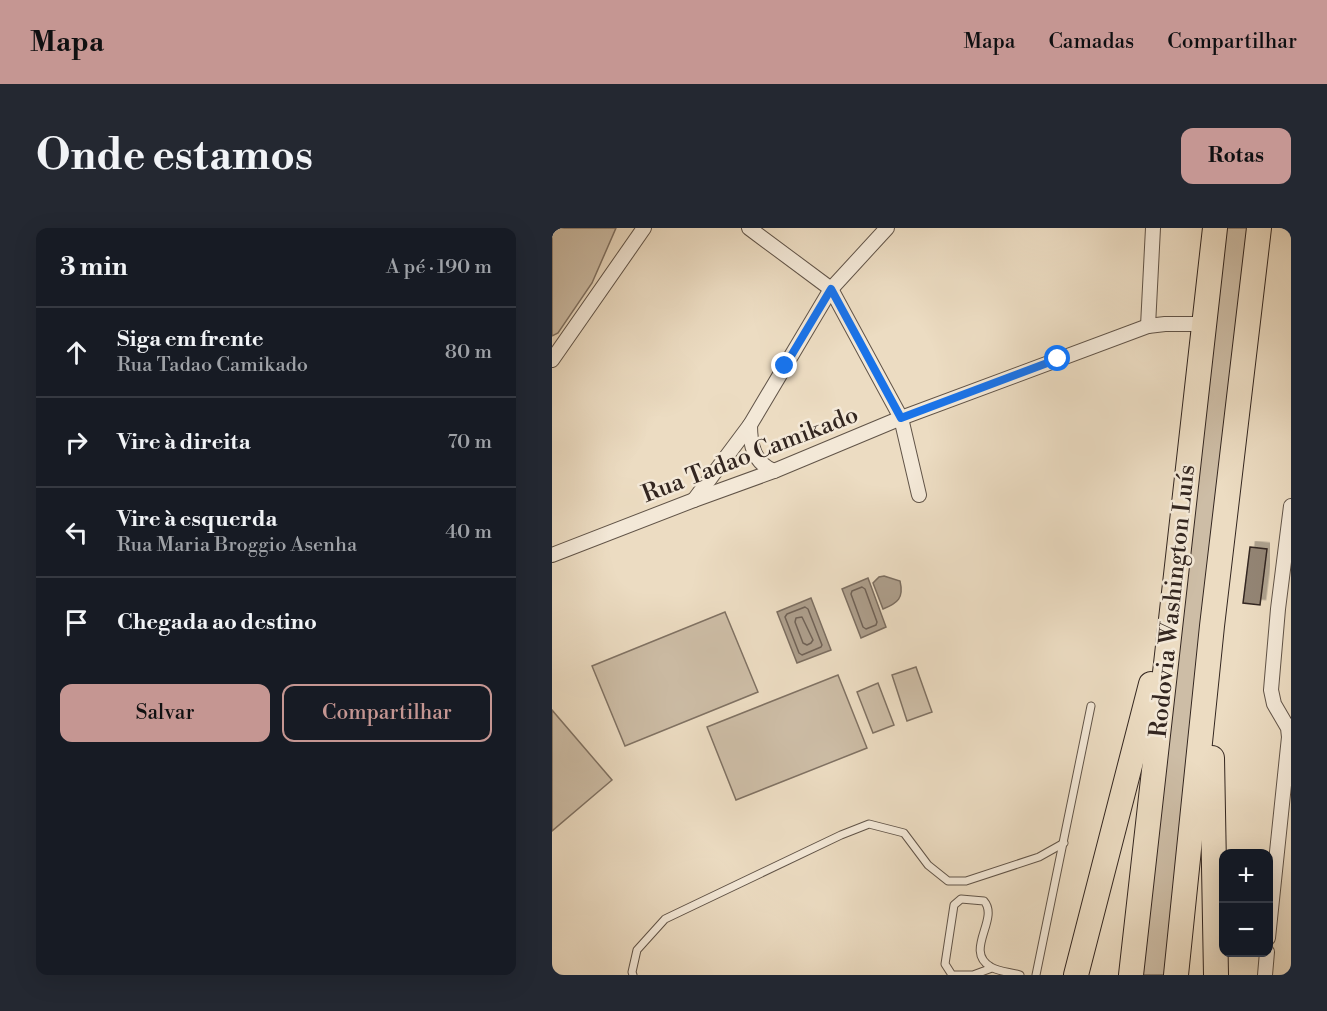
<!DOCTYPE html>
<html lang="pt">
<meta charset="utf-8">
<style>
:root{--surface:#171b24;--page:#242831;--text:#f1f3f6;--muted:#9ea1a6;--line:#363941;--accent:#c59692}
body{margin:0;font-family:"Libre Bodoni",serif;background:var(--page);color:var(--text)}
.controls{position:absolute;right:18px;bottom:18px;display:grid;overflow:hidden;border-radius:12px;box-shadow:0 6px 24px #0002}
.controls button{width:54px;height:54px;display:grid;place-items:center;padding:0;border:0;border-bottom:2px solid var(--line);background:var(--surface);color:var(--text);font:30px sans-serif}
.stop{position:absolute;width:18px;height:18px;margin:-14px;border:4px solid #1a73e8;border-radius:50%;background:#fff}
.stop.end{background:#1a73e8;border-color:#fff;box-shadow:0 2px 6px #0008}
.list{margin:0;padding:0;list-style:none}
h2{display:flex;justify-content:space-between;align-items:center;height:78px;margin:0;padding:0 24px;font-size:26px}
h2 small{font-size:20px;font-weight:400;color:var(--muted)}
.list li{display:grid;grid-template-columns:39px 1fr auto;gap:18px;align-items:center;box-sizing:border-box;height:90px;padding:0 24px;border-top:2px solid var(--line)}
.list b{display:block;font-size:22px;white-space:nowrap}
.list p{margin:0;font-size:20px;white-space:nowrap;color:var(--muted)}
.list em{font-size:20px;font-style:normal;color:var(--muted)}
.actions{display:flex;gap:12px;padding:18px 24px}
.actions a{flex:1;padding:14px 0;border:2px solid var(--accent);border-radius:12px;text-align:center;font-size:21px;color:var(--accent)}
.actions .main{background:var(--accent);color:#111}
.icon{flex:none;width:33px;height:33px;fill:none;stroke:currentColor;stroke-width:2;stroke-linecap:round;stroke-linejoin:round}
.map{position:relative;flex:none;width:739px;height:747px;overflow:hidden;border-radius:12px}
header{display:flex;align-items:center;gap:36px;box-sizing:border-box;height:84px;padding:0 30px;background:var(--accent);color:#111}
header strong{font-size:28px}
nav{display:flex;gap:33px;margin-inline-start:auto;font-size:21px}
.intro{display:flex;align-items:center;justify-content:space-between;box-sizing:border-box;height:144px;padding:0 36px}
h1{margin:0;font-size:42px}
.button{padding:15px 27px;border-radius:12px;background:var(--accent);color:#111;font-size:21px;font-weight:700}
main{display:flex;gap:36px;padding:0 36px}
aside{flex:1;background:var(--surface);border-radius:12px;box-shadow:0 6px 24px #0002}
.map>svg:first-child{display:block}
.green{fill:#cdbda6;stroke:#807263;stroke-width:1.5}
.water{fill:#ad9e8b;stroke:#7c6e60;stroke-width:1.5}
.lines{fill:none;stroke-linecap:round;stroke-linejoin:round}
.shore{stroke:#706256;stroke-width:1.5}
.building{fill:#938574;stroke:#332620;stroke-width:1.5;filter:url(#shadow)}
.service-casing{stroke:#615448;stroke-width:9}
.minor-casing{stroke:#615448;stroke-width:16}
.motorway-casing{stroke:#332620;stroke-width:26}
.service{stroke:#f3e8d7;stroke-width:7}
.minor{stroke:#f3e8d7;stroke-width:14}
.motorway{stroke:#ecdcc2;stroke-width:24}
.route{stroke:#1a73e8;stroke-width:8}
.labels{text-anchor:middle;stroke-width:5;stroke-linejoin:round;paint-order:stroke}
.street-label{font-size:24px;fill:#332620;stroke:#f3e8d7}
</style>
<header>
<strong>Mapa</strong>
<nav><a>Mapa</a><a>Camadas</a><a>Compartilhar</a></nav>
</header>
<div class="intro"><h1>Onde estamos</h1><a class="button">Rotas</a></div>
<main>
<aside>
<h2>3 min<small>A pé · 190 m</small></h2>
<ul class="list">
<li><svg class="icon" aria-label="ahead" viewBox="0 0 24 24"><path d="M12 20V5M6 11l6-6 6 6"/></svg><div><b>Siga em frente</b><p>Rua Tadao Camikado</p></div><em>80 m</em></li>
<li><svg class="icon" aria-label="right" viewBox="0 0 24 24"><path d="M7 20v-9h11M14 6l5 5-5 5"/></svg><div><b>Vire à direita</b></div><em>70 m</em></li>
<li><svg class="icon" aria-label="left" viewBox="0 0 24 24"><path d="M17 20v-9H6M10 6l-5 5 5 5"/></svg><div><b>Vire à esquerda</b><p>Rua Maria Broggio Asenha</p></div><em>40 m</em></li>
<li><svg class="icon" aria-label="arrive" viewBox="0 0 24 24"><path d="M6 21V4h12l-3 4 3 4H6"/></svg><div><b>Chegada ao destino</b></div></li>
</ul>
<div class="actions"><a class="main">Salvar</a><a>Compartilhar</a></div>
</aside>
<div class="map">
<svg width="739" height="747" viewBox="0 0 739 747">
<defs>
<filter id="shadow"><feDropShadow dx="5.5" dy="-5.5" stdDeviation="0" flood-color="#0004"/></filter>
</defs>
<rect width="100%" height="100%" fill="#ecdcc2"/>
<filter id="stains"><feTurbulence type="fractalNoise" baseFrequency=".00333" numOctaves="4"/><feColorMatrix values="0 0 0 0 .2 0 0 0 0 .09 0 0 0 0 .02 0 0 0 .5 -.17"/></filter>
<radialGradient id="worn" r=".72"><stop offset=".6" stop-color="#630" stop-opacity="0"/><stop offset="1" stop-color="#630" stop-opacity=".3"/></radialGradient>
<g class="green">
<path d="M0 0H64L40 55 6 105 0 108Z"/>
<path d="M670 0H697L613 747H586Z"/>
<path d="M173 384 206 464 73 518 40 438Z"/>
<path d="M364 439 380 484 355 493 340 447Z"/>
<path d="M286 447 315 520 184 572 155 499Z"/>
<path d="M326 455 342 497 321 505 305 464Z"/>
<path d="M0 482 60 552 0 603Z"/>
</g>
<g class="water">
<path d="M332 348 348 353C352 370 346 375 331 381L321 355 327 349Z"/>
<path d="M316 350 334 399 309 410 290 361Z"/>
<path d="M259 370 279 422 245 435 225 384Z"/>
</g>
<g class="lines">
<g class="shore">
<path d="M310 359 313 361 325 394 324 397 314 401 311 399 299 366 300 363Z"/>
<path d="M253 379 256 381 270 417 269 419 250 427 247 425 233 389 235 386Z"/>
<path d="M250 389 261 412 259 415 255 417 251 415 243 394 244 390Z"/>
</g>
</g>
<path class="building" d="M698 319 715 321 708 377 691 375Z"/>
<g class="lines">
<g class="service-casing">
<g id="service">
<path d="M440 740 421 747H400L393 736 402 677 409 671 432 673C448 691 411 723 439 739 447 744 459 744 468 747"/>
<path d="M81 747 80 744 85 722 113 691 289 607 317 596 352 605 376 637 396 653H414L487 629 512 615"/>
<path d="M484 747 539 478"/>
</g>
</g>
<g class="minor-casing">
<g id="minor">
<path d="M197 0 279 61 349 190 367 267"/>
<path d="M596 98 601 0"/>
<path d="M0 132 92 0"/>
<path d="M198 197C198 217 202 235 222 243"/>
<path d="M142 272 198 197 279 61 335 0"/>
<path d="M0 327 142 272 222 243 349 190 596 98 613 96H651"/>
<path d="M716 710 737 509 736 500 722 476 719 462 726 381 739 278"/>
<path d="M713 747 715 724"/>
</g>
</g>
<g class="motorway-casing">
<g id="motorway">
<path d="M660 530 664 747"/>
<path d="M524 747 599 456"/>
<path d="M579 747 663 0"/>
<path d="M624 747 660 398 707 0"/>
</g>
</g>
<use href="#service" class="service"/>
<use href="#minor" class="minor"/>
<use href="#motorway" class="motorway"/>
</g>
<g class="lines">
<path class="route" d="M233 138 279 61 349 190 506 131"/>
</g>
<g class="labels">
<g class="street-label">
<text transform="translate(198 226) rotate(-21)" y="8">Rua Tadao Camikado</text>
<text transform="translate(620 373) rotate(-84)" y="8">Rodovia Washington Luís</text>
</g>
</g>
<rect width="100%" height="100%" filter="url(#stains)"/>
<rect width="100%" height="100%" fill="url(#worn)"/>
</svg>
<div class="controls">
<button>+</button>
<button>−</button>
</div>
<div class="stop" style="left:506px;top:131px"></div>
<div class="stop end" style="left:233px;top:138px"></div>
</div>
</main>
